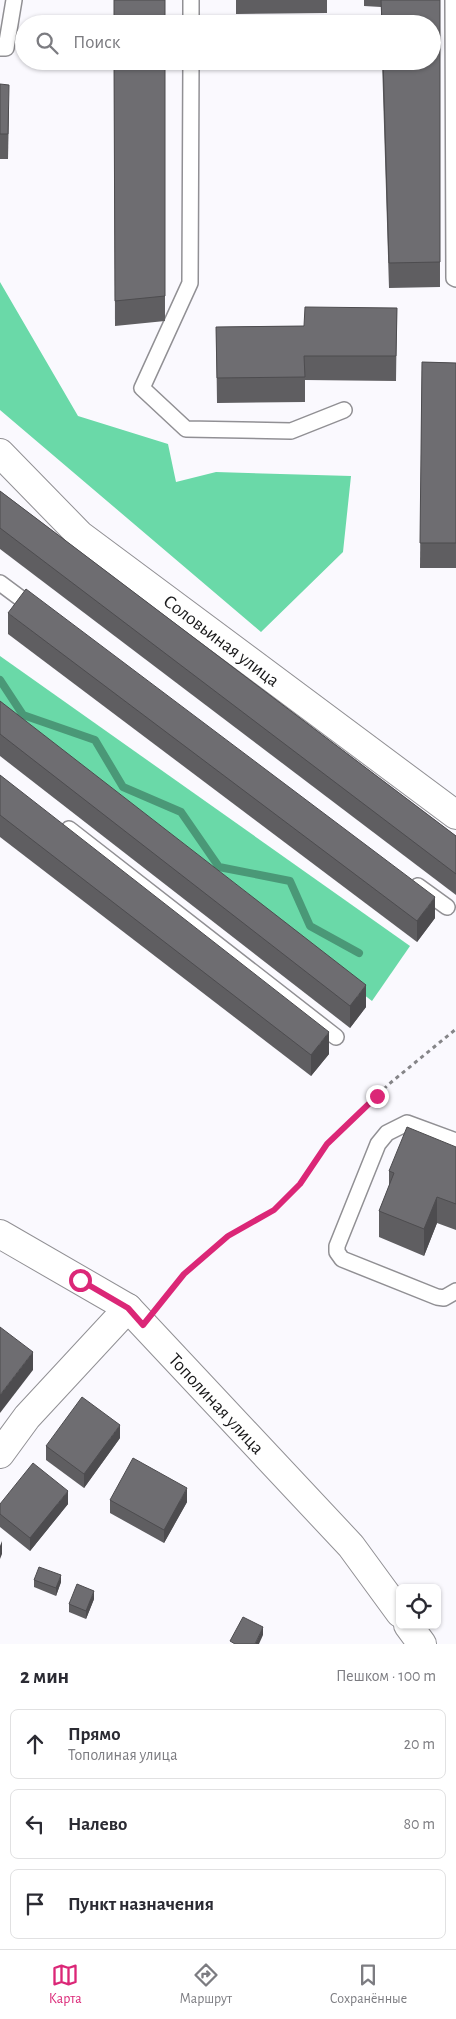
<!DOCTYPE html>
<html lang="ru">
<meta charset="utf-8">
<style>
:root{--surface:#fff;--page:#f2f2f3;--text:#2b2b33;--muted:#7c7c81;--line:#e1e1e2;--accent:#db2777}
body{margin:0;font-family:"Alegreya Sans",sans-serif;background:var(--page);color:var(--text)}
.controls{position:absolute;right:15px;bottom:15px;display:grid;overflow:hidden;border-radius:8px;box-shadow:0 1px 4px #0004}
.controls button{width:45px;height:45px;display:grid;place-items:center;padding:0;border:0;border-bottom:1px solid var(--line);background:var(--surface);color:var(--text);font:25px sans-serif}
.stop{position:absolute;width:15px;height:15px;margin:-11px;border:4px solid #db2777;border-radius:50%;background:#fff}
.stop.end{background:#db2777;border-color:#fff;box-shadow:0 1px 5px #0008}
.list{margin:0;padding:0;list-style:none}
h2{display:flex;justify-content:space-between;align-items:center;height:65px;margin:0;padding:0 20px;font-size:21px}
h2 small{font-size:16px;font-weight:400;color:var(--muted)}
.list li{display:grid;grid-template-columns:32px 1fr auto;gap:15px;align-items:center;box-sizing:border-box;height:70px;margin:0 10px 10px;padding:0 10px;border:1px solid var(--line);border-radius:8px}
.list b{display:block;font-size:19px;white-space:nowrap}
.list p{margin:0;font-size:16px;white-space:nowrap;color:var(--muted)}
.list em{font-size:16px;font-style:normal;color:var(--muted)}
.icon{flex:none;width:28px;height:28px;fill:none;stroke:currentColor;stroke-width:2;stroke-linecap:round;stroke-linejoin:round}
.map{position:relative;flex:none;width:456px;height:1644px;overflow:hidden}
.search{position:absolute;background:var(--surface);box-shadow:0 1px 4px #0004;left:15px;right:15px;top:15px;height:55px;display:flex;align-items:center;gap:12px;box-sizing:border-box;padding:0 18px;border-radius:28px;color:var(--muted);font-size:19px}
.sheet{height:305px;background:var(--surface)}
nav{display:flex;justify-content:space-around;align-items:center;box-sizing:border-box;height:70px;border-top:1px solid var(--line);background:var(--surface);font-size:14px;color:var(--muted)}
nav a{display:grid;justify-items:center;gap:2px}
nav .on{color:var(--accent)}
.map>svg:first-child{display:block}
.forest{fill:#6ad9a8}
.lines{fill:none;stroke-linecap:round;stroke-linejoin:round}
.stream{stroke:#4a9877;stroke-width:8}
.lane-casing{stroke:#919094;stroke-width:18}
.street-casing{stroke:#919094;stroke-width:30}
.path{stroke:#858588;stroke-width:3;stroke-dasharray:4 4;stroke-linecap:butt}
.lane{stroke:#fff;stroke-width:15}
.street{stroke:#fff;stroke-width:28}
.wall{fill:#5f5e61}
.shaded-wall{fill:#4d4c4f}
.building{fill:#6e6d71;stroke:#4d4c4f}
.route{stroke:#db2777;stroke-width:6}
.labels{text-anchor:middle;stroke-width:4.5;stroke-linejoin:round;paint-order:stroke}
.street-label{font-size:19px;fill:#19191a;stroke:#fff}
</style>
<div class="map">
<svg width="456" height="1644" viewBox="0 0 456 1644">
<rect width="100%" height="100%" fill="#faf9fe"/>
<g class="forest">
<path d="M0 282 78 416 168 444 176 482 216 472 351 476 343 552 261 632 0 410Z"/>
<path d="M0 656 410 946 372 1001 0 715Z"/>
</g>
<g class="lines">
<path class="stream" d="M0 680 23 715 95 740 123 787 181 812 219 867 290 881 310 926 359 953"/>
<g class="lane-casing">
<g id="lane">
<path d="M453 0 454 278 456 279"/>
<path d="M191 24V0"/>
<path d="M0 48H6L14 0"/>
<path d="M191 61 190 283 142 388 186 429 291 431 344 410"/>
<path d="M0 583 35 609"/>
<path d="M69 829 336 1037"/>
<path d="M418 886 447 907"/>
<path d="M456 1141 407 1123 387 1133 378 1144 337 1246V1252L342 1259 437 1297 444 1298 456 1291"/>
</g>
</g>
<g class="street-casing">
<g id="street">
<path d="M0 453 80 535 456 815"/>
<path d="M0 1234 128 1308 351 1546 400 1613"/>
<path d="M0 1454 27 1417 128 1308"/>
<path d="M408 1625 422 1644"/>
</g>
</g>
<path class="path" d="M161 1303 184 1274 228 1236 274 1210 300 1184 327 1144 389 1084 456 1029"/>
<use href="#lane" class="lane"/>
<use href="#street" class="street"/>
</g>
<g class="wall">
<path d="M236 0H327V13L236 14Z"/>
<path d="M364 0H440V287L389 288 382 61H432V24H381V7L364 6Z"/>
<path d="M114 61H165V321L115 326Z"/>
<path d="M0 84 9 109 8 159H0Z"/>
<path d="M397 308 396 381 305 380V402L217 403 216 327 304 326Z"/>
<path d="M422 362 456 363V568H420Z"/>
<path d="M0 491 456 836V895L0 549Z"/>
<path d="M8 613 435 918 417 942 8 634Z"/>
<path d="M0 701 366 1007 350 1028 0 756Z"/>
<path d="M0 775 329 1054 311 1076 0 837Z"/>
<path d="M456 1147V1230L437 1223 424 1256 379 1237V1211L389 1186V1171Z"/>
<path d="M120 1438 84 1488 46 1460V1446Z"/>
<path d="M110 1500 187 1502 164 1543 110 1513Z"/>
<path d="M0 1504H68L30 1551 0 1527Z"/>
<path d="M34 1580 61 1582 56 1596 34 1587Z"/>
<path d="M94 1599 86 1619 69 1612V1604Z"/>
</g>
<g class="shaded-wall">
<path d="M435 897V918L417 942V921Z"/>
<path d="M366 985V1007L350 1028V1006Z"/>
<path d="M329 1032V1054L311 1076V1055Z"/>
<path d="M437 1197V1223L424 1256V1229Z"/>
<path d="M33 1352V1370L0 1413V1395Z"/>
<path d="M120 1425V1438L84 1488V1474Z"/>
<path d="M187 1488V1502L164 1543V1530Z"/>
<path d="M68 1491V1504L30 1551V1538Z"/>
<path d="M2 1541V1554L0 1559V1546Z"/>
<path d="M61 1575V1582L56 1596V1588Z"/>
<path d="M94 1591V1599L86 1619V1611Z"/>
<path d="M263 1627V1635L259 1644H255Z"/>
</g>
<g class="building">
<rect x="114" y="0" width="51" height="24"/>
<path d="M381 0H440V262L389 263 383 61H432V24H382Z"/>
<path d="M114 61H165V296L115 301Z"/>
<path d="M0 84 9 85 8 134H0Z"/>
<path d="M305 307 397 308 396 356H304L305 377 217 378 216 327 304 326Z"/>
<path d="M422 362 456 363V543H420Z"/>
<path d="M0 491 456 836V874L0 528Z"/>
<path d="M26 589 435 897 417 921 8 613Z"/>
<path d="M0 701 366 985 350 1006 0 734Z"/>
<path d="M0 775 329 1032 311 1055 0 815Z"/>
<path d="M407 1127 456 1147V1204L437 1197 424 1229 379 1211 394 1173 389 1171Z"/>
<path d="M0 1327 33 1352 0 1395Z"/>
<path d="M82 1397 120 1425 84 1474 46 1446Z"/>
<path d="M133 1458 187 1488 164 1530 110 1500Z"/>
<path d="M33 1463 68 1491 30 1538 0 1514V1504Z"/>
<path d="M39 1567 61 1575 56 1588 34 1580Z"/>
<path d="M77 1584 94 1591 86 1611 69 1604Z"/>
<path d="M243 1617 263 1627 255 1644H235L230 1641Z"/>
</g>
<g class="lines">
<path class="route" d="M80 1280 128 1308 143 1325 184 1274 228 1236 274 1210 300 1184 327 1144 377 1096"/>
</g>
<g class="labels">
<g class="street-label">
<text transform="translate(222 640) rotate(37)" y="7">Соловьиная улица</text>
<text transform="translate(217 1403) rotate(47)" y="7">Тополиная улица</text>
</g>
</g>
</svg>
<div class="controls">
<button><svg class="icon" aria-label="locate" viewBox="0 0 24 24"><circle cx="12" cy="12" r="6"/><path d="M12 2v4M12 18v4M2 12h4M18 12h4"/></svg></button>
</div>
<div class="stop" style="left:80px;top:1280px"></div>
<div class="stop end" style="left:377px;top:1096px"></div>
<div class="search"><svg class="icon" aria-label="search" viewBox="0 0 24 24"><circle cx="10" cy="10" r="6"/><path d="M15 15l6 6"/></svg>Поиск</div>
</div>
<section class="sheet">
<h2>2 мин<small>Пешком · 100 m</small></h2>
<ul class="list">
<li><svg class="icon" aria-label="ahead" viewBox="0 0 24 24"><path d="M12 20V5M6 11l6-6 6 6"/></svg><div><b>Прямо</b><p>Тополиная улица</p></div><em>20 m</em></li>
<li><svg class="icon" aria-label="left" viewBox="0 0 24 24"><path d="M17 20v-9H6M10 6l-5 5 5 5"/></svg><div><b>Налево</b></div><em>80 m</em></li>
<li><svg class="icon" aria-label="arrive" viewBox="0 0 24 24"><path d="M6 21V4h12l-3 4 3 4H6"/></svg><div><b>Пункт назначения</b></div></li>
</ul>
</section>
<nav>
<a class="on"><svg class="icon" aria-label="map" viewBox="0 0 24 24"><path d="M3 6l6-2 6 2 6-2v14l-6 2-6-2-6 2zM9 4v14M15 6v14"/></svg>Карта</a>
<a><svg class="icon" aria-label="directions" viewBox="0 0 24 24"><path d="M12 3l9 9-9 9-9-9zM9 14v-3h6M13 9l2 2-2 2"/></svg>Маршрут</a>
<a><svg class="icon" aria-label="saved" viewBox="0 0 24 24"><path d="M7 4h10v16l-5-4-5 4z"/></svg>Сохранённые</a>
</nav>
